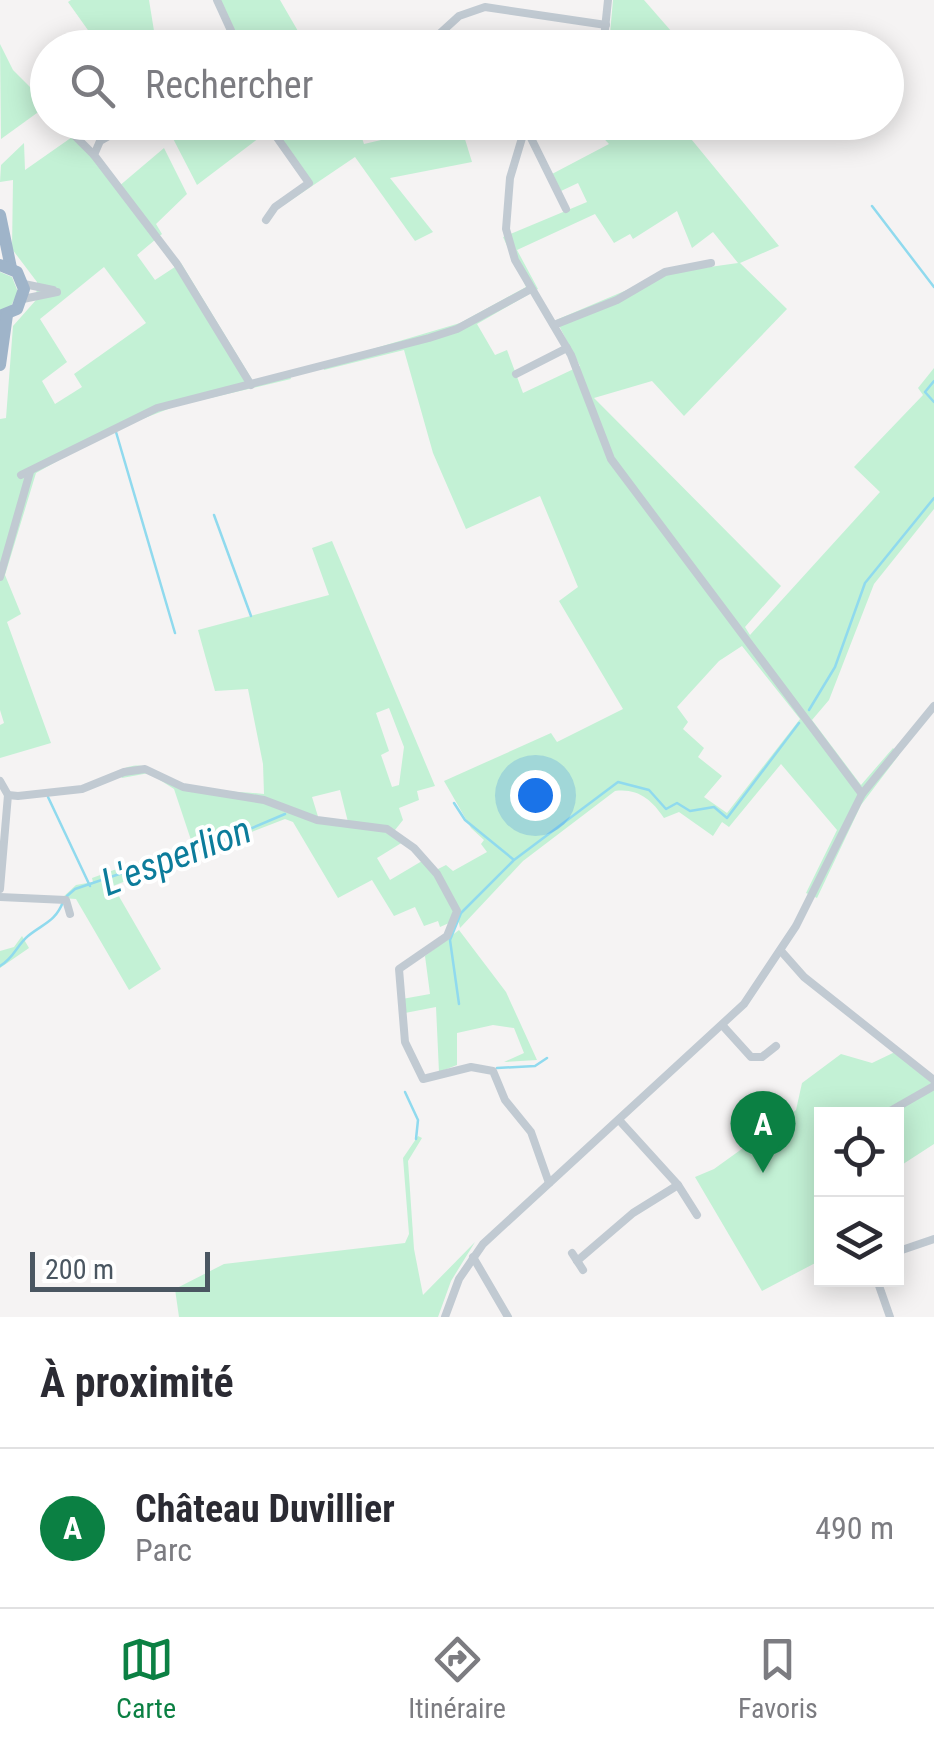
<!DOCTYPE html>
<html lang="fr">
<meta charset="utf-8">
<style>
:root{--surface:#fff;--page:#f7f7f7;--text:#2b2b33;--muted:#7c7c81;--line:#e1e1e2;--accent:#0b8043}
body{margin:0;font-family:"Roboto Condensed",sans-serif;background:var(--page);color:var(--text)}
.controls{position:absolute;right:30px;bottom:30px;display:grid;overflow:hidden;border-radius:0px;box-shadow:0 5px 25px #0003}
.controls button{width:90px;height:90px;display:grid;place-items:center;padding:0;border:0;border-bottom:2px solid var(--line);background:var(--surface);color:var(--text);font:50px sans-serif}
.scale{position:absolute;left:30px;bottom:25px;width:180px;box-sizing:border-box;padding-left:10px;border:5px solid #4a5661;border-top:0;font-size:28px;line-height:35px;white-space:nowrap;color:#4a5661;-webkit-text-stroke:8px #fff;paint-order:stroke}
.you{position:absolute;left:535px;top:795px;width:35px;height:35px;margin:-25px;border:8px solid #fff;border-radius:50%;background:#1a73e8;box-shadow:0 0 0 15px #1a73e833}
.badge{display:grid;place-items:center;width:65px;height:65px;border-radius:50%;background:var(--accent);color:#fff;font-size:32px;font-weight:700}
.pin{position:absolute;translate:-50% -82px;filter:drop-shadow(0 2px 5px #0008)}
.pin::after{content:'';position:absolute;top:52px;width:35px;height:30px;background:inherit;clip-path:polygon(0 0,100% 0,50% 100%)}
.list{margin:0;padding:0;list-style:none}
h2{display:flex;justify-content:space-between;align-items:center;height:130px;margin:0;padding:0 40px;font-size:42px}
h2 small{font-size:32px;font-weight:400;color:var(--muted)}
.list li{display:grid;grid-template-columns:65px 1fr auto;gap:30px;align-items:center;box-sizing:border-box;height:160px;padding:0 40px;border-top:2px solid var(--line)}
.list b{display:block;font-size:38px;white-space:nowrap}
.list p{margin:0;font-size:32px;white-space:nowrap;color:var(--muted)}
.list em{font-size:32px;font-style:normal;color:var(--muted)}
.icon{flex:none;width:55px;height:55px;fill:none;stroke:currentColor;stroke-width:2;stroke-linecap:round;stroke-linejoin:round}
.map{position:relative;flex:none;width:934px;height:1317px;overflow:hidden}
.search{position:absolute;background:var(--surface);box-shadow:0 5px 25px #0003;left:30px;right:30px;top:30px;height:110px;display:flex;align-items:center;gap:25px;box-sizing:border-box;padding:0 35px;border-radius:55px;color:var(--muted);font-size:38px}
.sheet{height:290px;background:var(--surface)}
nav{display:flex;justify-content:space-around;align-items:center;box-sizing:border-box;height:140px;border-top:2px solid var(--line);background:var(--surface);font-size:28px;color:var(--muted)}
nav a{display:grid;justify-items:center;gap:5px}
nav .on{color:var(--accent)}
.map>svg:first-child{display:block}
.green{fill:#c3f1d5;fill-rule:evenodd}
.lines{fill:none;stroke-linecap:round;stroke-linejoin:round}
.stream{stroke:#90daee;stroke-width:2.5}
.minor{stroke:#c1cad2;stroke-width:8}
.trunk{stroke:#9fb4c9;stroke-width:12}
.labels{text-anchor:middle;stroke-width:8;stroke-linejoin:round;paint-order:stroke}
.water-label{font-size:38px;font-style:italic;fill:#0c7c9b;stroke:#fff}
</style>
<div class="map">
<svg width="934" height="1317" viewBox="0 0 934 1317">
<rect width="100%" height="100%" fill="#f5f3f3"/>
<g class="green">
<path d="M71 0H149L155 37 147 38V47H100L68 2Z"/>
<path d="M220 0H280L302 38 326 47H242Z"/>
<path d="M613 0H644L685 47H627L610 34Z"/>
<path d="M0 44 13 70 48 105 1 139Z"/>
<path d="M165 123H357L364 144 381 140 377 123H460L472 162 390 178 433 232 415 241 355 157 284 205 305 182 268 131 197 185Z"/>
<path d="M589 123H678L779 246 740 263 787 309 684 416 652 381 594 398 781 586 745 627 750 635 880 492 854 467 923 395 918 388 934 368V509L874 584 829 700 812 720 861 785 893 748 899 755 861 805 817 898 806 893 837 830 781 764 729 827 722 822 713 836 679 812 664 818C652 800 638 788 615 791L523 861 460 928 458 919 440 927 438 921 424 926 415 907 394 916 372 880 338 898 293 822 285 819 113 886 161 969 129 990 76 899 62 898 76 885 93 882 92 878 136 862H157L192 843 174 789 149 773 122 778 118 771C148 756 156 775 184 784 208 792 238 791 264 794L263 764 248 689 215 691 198 630 329 595 312 548 332 541 435 786 417 791 419 800 399 808 403 820 391 835 403 842 377 858 390 880 422 861 432 872 446 865 453 871 487 852 481 844 484 840 471 828 444 781 551 733 557 742 623 709 559 601 578 587 540 496 466 529 433 453 404 350 324 370 322 364 460 323 526 287 503 237 587 202 578 183 561 191 552 174 609 144ZM677 211 692 248 713 232 738 263 667 273 556 320 580 366 523 393 507 350 495 355 477 324 538 289 517 250 595 214 614 243 630 234 633 239ZM742 646 800 719 727 813 704 797 722 776 698 757 704 748 683 729 688 722 677 707 719 661ZM389 708 404 747 399 785 392 787 381 755 389 751 376 713ZM340 790 349 826 320 823 312 797Z"/>
<path d="M75 135 118 187 164 148 187 194 156 224 162 234 137 255 155 280 181 263 253 381 288 371 291 379 176 406 111 431 36 473 5 575 21 614 7 622 51 743 0 758V725L4 723 0 710V419L6 418 13 326 36 300 37 282 12 249 13 180 0 182 1 165 24 143 25 170ZM104 267 146 323 74 374 82 387 55 404 42 381 67 362 40 319Z"/>
<path d="M0 272 12 277 18 292 11 306 0 311Z"/>
<path d="M459 930 506 992 537 1060 504 1062 524 1053 514 1028 493 1025 457 1033V1065L439 1072 436 1007 405 1013 402 999 430 994 425 956Z"/>
<path d="M22 936 29 948 0 968V951L14 947Z"/>
<path d="M895 1052 934 1085V1144L897 1168 896 1114H822L821 1260 762 1291 695 1177 714 1169 796 1110 802 1083 841 1054 872 1063Z"/>
<path d="M418 1136 422 1138 408 1161 414 1249 423 1295 475 1242 451 1281 438 1317H179L175 1289 224 1264 405 1243 409 1234 403 1158Z"/>
</g>
<g class="lines">
<g class="stream">
<path d="M872 206 934 287"/>
<path d="M934 381 925 392 934 402"/>
<path d="M116 432 175 633"/>
<path d="M214 515 251 616"/>
<path d="M809 710 835 667 865 583 934 498"/>
<path d="M48 797 90 886"/>
<path d="M454 803 465 820 514 860 618 782 649 790 666 809 677 803 690 811 714 807 727 818 799 723"/>
<path d="M67 896 75 889 143 866 155 869 285 814"/>
<path d="M0 966C14 958 17 945 28 936 44 923 55 922 63 902"/>
<path d="M459 1004 450 940 461 913 513 861"/>
<path d="M497 1068 535 1066 547 1058"/>
<path d="M405 1092 418 1120 416 1139"/>
</g>
<g class="minor">
<path d="M217 0 239 48"/>
<path d="M424 48 459 16 485 7 606 25"/>
<path d="M603 48 608 0"/>
<path d="M61 122 94 155"/>
<path d="M133 122 100 141 94 155 177 264 251 385"/>
<path d="M266 122 309 183 275 207 266 220"/>
<path d="M534 122 522 138 510 178 506 229 515 260 571 355 611 459 862 794"/>
<path d="M527 130 566 209"/>
<path d="M24 284 53 290"/>
<path d="M23 299 57 292"/>
<path d="M554 325 617 300 665 272 711 263"/>
<path d="M516 374 567 348"/>
<path d="M21 475 157 408 429 338 457 329 531 289"/>
<path d="M0 577 30 472"/>
<path d="M0 781 8 795 18 796 82 789 124 772 145 769 183 787 264 800 317 820 387 829 414 848 437 874 457 911 447 936 399 969 405 1042 423 1079 471 1067 493 1071 505 1100 531 1132 549 1183"/>
<path d="M0 889 8 795"/>
<path d="M0 897 66 900 70 914"/>
<path d="M781 951 804 977 934 1080"/>
<path d="M723 1026 751 1057H762L776 1046"/>
<path d="M885 1114 934 1086"/>
<path d="M619 1120 678 1185 697 1215"/>
<path d="M896 1252 934 1239"/>
<path d="M572 1253 583 1270"/>
<path d="M473 1257 508 1317"/>
<path d="M577 1261 633 1213 678 1185"/>
<path d="M877 1280 890 1317"/>
<path d="M445 1317 459 1279 483 1244 744 1004 796 926 862 794 934 706"/>
</g>
<g class="trunk">
<path d="M0 215 11 268"/>
<path d="M0 265 17 272 24 289 17 309 0 316"/>
<path d="M0 365 7 315"/>
</g>
</g>
<g class="labels">
<g class="water-label">
<text transform="translate(176 856) rotate(-21)" y="13">L'esperlion</text>
</g>
</g>
</svg>
<div class="controls">
<button><svg class="icon" aria-label="locate" viewBox="0 0 24 24"><circle cx="12" cy="12" r="6"/><path d="M12 2v4M12 18v4M2 12h4M18 12h4"/></svg></button>
<button><svg class="icon" aria-label="layers" viewBox="0 0 24 24"><path d="M12 4l9 5-9 5-9-5zM3 14l9 5 9-5"/></svg></button>
</div>
<div class="scale">200 m</div>
<div class="you"></div>
<div class="pin badge" style="left:763px;top:1173px">A</div>
<div class="search"><svg class="icon" aria-label="search" viewBox="0 0 24 24"><circle cx="10" cy="10" r="6"/><path d="M15 15l6 6"/></svg>Rechercher</div>
</div>
<section class="sheet">
<h2>À proximité<small></small></h2>
<ul class="list">
<li><span class="badge">A</span><div><b>Château Duvillier</b><p>Parc</p></div><em>490 m</em></li>
</ul>
</section>
<nav>
<a class="on"><svg class="icon" aria-label="map" viewBox="0 0 24 24"><path d="M3 6l6-2 6 2 6-2v14l-6 2-6-2-6 2zM9 4v14M15 6v14"/></svg>Carte</a>
<a><svg class="icon" aria-label="directions" viewBox="0 0 24 24"><path d="M12 3l9 9-9 9-9-9zM9 14v-3h6M13 9l2 2-2 2"/></svg>Itinéraire</a>
<a><svg class="icon" aria-label="saved" viewBox="0 0 24 24"><path d="M7 4h10v16l-5-4-5 4z"/></svg>Favoris</a>
</nav>
